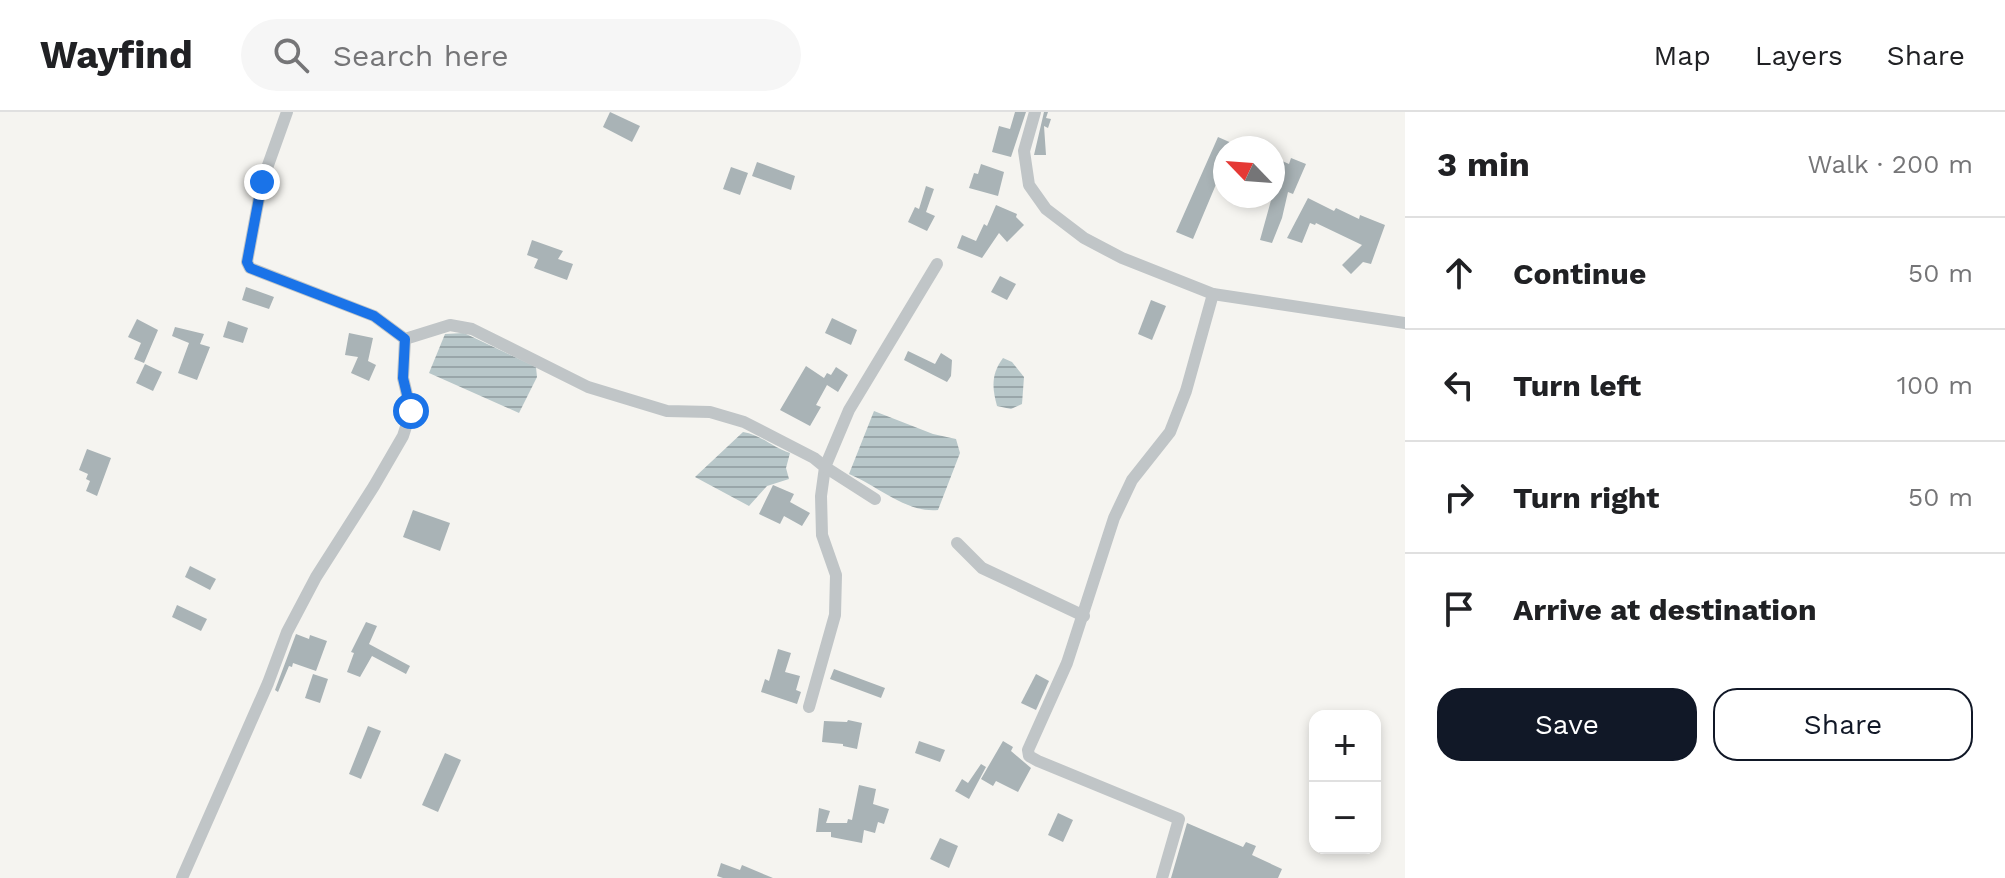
<!DOCTYPE html>
<meta charset="utf-8">
<style>
:root{--surface:#fff;--page:#f6f6f6;--text:#202124;--muted:#757577;--line:#e0e0e0;--accent:#111827}
body{margin:0;font-family:"Work Sans",sans-serif;background:var(--page);color:var(--text)}
.controls{position:absolute;right:24px;bottom:24px;display:grid;overflow:hidden;border-radius:16px;box-shadow:0 4px 12px #0003}
.controls button{width:72px;height:72px;display:grid;place-items:center;padding:0;border:0;border-bottom:2px solid var(--line);background:var(--surface);color:var(--text);font:40px sans-serif}
.compass{position:absolute;left:1213px;top:24px;width:72px;height:72px;border-radius:50%;background:var(--surface);box-shadow:0 4px 12px #0003;rotate:295deg}
.stop{position:absolute;width:24px;height:24px;margin:-18px;border:6px solid #1a73e8;border-radius:50%;background:#fff}
.stop.end{background:#1a73e8;border-color:#fff;box-shadow:0 2px 8px #0008}
.list{margin:0;padding:0;list-style:none}
h2{display:flex;justify-content:space-between;align-items:center;height:104px;margin:0;padding:0 32px;font-size:34px}
h2 small{font-size:26px;font-weight:400;color:var(--muted)}
.list li{display:grid;grid-template-columns:52px 1fr auto;gap:24px;align-items:center;box-sizing:border-box;height:112px;padding:0 32px;border-top:2px solid var(--line)}
.list b{display:block;font-size:30px;white-space:nowrap}
.list em{font-size:26px;font-style:normal;color:var(--muted)}
.actions{display:flex;gap:16px;padding:24px 32px}
.actions a{flex:1;padding:18px 0;border:2px solid var(--accent);border-radius:24px;text-align:center;font-size:28px;color:var(--accent)}
.actions .main{background:var(--accent);color:#fff}
.icon{flex:none;width:44px;height:44px;fill:none;stroke:currentColor;stroke-width:2;stroke-linecap:round;stroke-linejoin:round}
.map{position:relative;flex:none;width:1405px;height:766px;overflow:hidden}
header{display:flex;align-items:center;gap:48px;box-sizing:border-box;height:112px;padding:0 40px;background:var(--surface);border-bottom:2px solid var(--line)}
header strong{font-size:38px}
nav{display:flex;gap:44px;margin-inline-start:auto;font-size:28px}
.search{width:560px;height:72px;background:var(--page);display:flex;align-items:center;gap:20px;box-sizing:border-box;padding:0 28px;border-radius:44px;color:var(--muted);font-size:30px}
main{display:flex}
aside{flex:1;background:var(--surface)}
.map>svg:first-child{display:block}
.water{fill:url(#water-rules)}
.building{fill:#a9b3b6}
.lines{fill:none;stroke-linecap:round;stroke-linejoin:round}
.minor{stroke:#c0c5c7;stroke-width:12}
.route{stroke:#1a73e8;stroke-width:10}
</style>
<header>
<strong>Wayfind</strong>
<div class="search"><svg class="icon" aria-label="search" viewBox="0 0 24 24"><circle cx="10" cy="10" r="6"/><path d="M15 15l6 6"/></svg>Search here</div>
<nav><a>Map</a><a>Layers</a><a>Share</a></nav>
</header>
<main>
<div class="map">
<svg width="1405" height="766" viewBox="0 0 1405 766">
<defs>
<pattern id="water-rules" width="6" height="5" patternUnits="userSpaceOnUse" patternTransform="scale(2)"><rect width="6" height="5" fill="#b8c7c9"/><path d="M0 2.5h6" fill="none" stroke="#99a6a9"/></pattern>
</defs>
<rect width="100%" height="100%" fill="#f5f4f0"/>
<g class="water">
<path d="M464 221 536 255 537 265 519 301 429 261 445 222Z"/>
<path d="M1003 246 1012 250 1024 265 1022 292 1011 297 997 294C992 276 991 262 1003 246Z"/>
<path d="M874 299 933 322 956 327 960 341 938 398C906 401 878 374 849 362Z"/>
<path d="M743 320C762 323 771 335 790 341L786 356 789 367 767 374 749 394 695 365Z"/>
</g>
<g class="building">
<path d="M610 0 640 14 632 30 603 15Z"/>
<path d="M1015 0H1026L1011 45 992 40 999 14 1010 17Z"/>
<path d="M1044 0H1048L1046 6 1051 7 1048 16 1044 14 1046 43H1034Z"/>
<path d="M1218 25 1243 36H1225V51L1193 127 1176 120Z"/>
<path d="M1273 45 1289 52 1291 46 1306 52 1293 82 1288 80 1282 106 1272 131 1260 128 1275 74Z"/>
<path d="M757 50 795 64 791 78 752 64Z"/>
<path d="M981 52 1004 60 998 84 969 76 974 61 978 62Z"/>
<path d="M731 55 748 61 740 83 723 77Z"/>
<path d="M926 74 934 77 926 100 935 104 927 119 908 110 915 95 919 97Z"/>
<path d="M1308 86 1334 99 1336 96 1359 107 1360 103 1385 113 1371 152 1363 150 1351 162 1342 153 1362 133 1316 111 1315 113 1310 111 1302 131 1287 126Z"/>
<path d="M996 93 1017 102 1016 105 1024 113 1007 130 999 121 982 146 957 136 962 123 976 129 984 112 987 114Z"/>
<path d="M532 128 563 139 558 147 573 152 567 168 534 156 538 147 527 143Z"/>
<path d="M1000 164 1016 172 1007 188 991 180Z"/>
<path d="M246 175 274 185 269 197 242 188Z"/>
<path d="M1151 188 1166 194 1152 228 1138 222Z"/>
<path d="M832 206 857 218 851 233 825 221Z"/>
<path d="M137 207 158 218 144 251 134 247 141 231 128 225Z"/>
<path d="M228 209 248 216 243 231 223 225Z"/>
<path d="M175 215 204 222 200 232 210 235 197 268 178 261 189 231 172 224Z"/>
<path d="M349 221 373 226 368 249 376 253 369 269 351 261 358 245 345 243Z"/>
<path d="M908 239 935 252 941 241 952 248 951 264 947 270 904 248Z"/>
<path d="M145 252 162 260 153 279 136 271Z"/>
<path d="M806 254 824 266 827 261 831 263 836 255 848 263 838 280 827 273 816 293 821 295 810 314 780 298Z"/>
<path d="M87 337 111 346 97 384 86 379 90 369 86 367 88 362 79 358Z"/>
<path d="M773 373 794 382 790 390 810 401 802 414 784 404 780 412 759 402Z"/>
<path d="M413 398 450 411 440 439 403 425Z"/>
<path d="M190 454 216 467 210 478 185 465Z"/>
<path d="M177 493 207 507 201 519 172 505Z"/>
<path d="M366 510 377 514 369 532 410 554 406 562 372 544 360 565 347 560 354 541 351 540Z"/>
<path d="M296 522 309 527 310 523 327 529 316 559 293 551 292 555 289 554 278 580 275 578Z"/>
<path d="M778 537 791 541 785 560 800 564 796 578 801 580 797 592 761 580 765 567 769 569Z"/>
<path d="M834 557 885 576 881 586 830 567Z"/>
<path d="M313 562 328 567 320 591 305 586Z"/>
<path d="M1036 562 1049 569 1036 598 1021 591Z"/>
<path d="M848 608 862 611 857 637 843 634V632L822 630 824 609 847 610Z"/>
<path d="M368 614 381 619 361 667 349 662Z"/>
<path d="M919 629 945 638 940 650 915 641Z"/>
<path d="M1003 629 1013 635 1011 639 1031 656 1018 680 996 669 993 674 981 667Z"/>
<path d="M445 641 461 648 438 700 422 693Z"/>
<path d="M981 652 986 655 969 687 955 679 962 667 968 671Z"/>
<path d="M859 673 876 677 873 692 889 697 884 712 878 710 875 721 864 718 862 731 831 725V720H816L819 696 830 699 826 711H847L848 707 852 708Z"/>
<path d="M1058 701 1073 708 1063 730 1048 723Z"/>
<path d="M1187 711 1243 735 1246 730 1256 734 1252 743 1282 757 1278 766H1171Z"/>
<path d="M940 726 958 734 949 756 930 747Z"/>
<path d="M721 751 740 758 742 753 773 766H723L717 764Z"/>
</g>
<g class="lines">
<g class="minor">
<path d="M287 0 262 70 247 150 250 156 374 204 405 227 450 213 472 217 588 275 667 299 710 300 744 310 814 346 825 355 821 384 822 423 836 463 835 503 809 595"/>
<path d="M1035 0 1024 39 1029 73 1046 97 1084 126 1122 146 1213 182 1405 211"/>
<path d="M875 387 825 355 849 298 937 152"/>
<path d="M957 431 982 456 1084 504"/>
<path d="M182 766 268 571 287 520 316 465 374 374 403 324 411 299 403 266 405 227"/>
<path d="M1162 766 1179 707 1038 649 1029 644 1028 638 1067 551 1114 406 1132 368 1170 320 1186 279 1213 182"/>
</g>
</g>
<g class="lines">
<path class="route" d="M262 70 247 150 250 156 374 204 405 227 403 266 411 299"/>
</g>
</svg>
<div class="controls">
<button>+</button>
<button>−</button>
</div>
<svg class="compass" viewBox="-18 -18 36 36"><path d="M0-13l5 13h-10z" fill="#e53935"/><path d="M0 13l5-13h-10z" fill="#757577"/></svg>
<div class="stop" style="left:411px;top:299px"></div>
<div class="stop end" style="left:262px;top:70px"></div>
</div>
<aside>
<h2>3 min<small>Walk · 200 m</small></h2>
<ul class="list">
<li><svg class="icon" aria-label="ahead" viewBox="0 0 24 24"><path d="M12 20V5M6 11l6-6 6 6"/></svg><div><b>Continue</b></div><em>50 m</em></li>
<li><svg class="icon" aria-label="left" viewBox="0 0 24 24"><path d="M17 20v-9H6M10 6l-5 5 5 5"/></svg><div><b>Turn left</b></div><em>100 m</em></li>
<li><svg class="icon" aria-label="right" viewBox="0 0 24 24"><path d="M7 20v-9h11M14 6l5 5-5 5"/></svg><div><b>Turn right</b></div><em>50 m</em></li>
<li><svg class="icon" aria-label="arrive" viewBox="0 0 24 24"><path d="M6 21V4h12l-3 4 3 4H6"/></svg><div><b>Arrive at destination</b></div></li>
</ul>
<div class="actions"><a class="main">Save</a><a>Share</a></div>
</aside>
</main>
